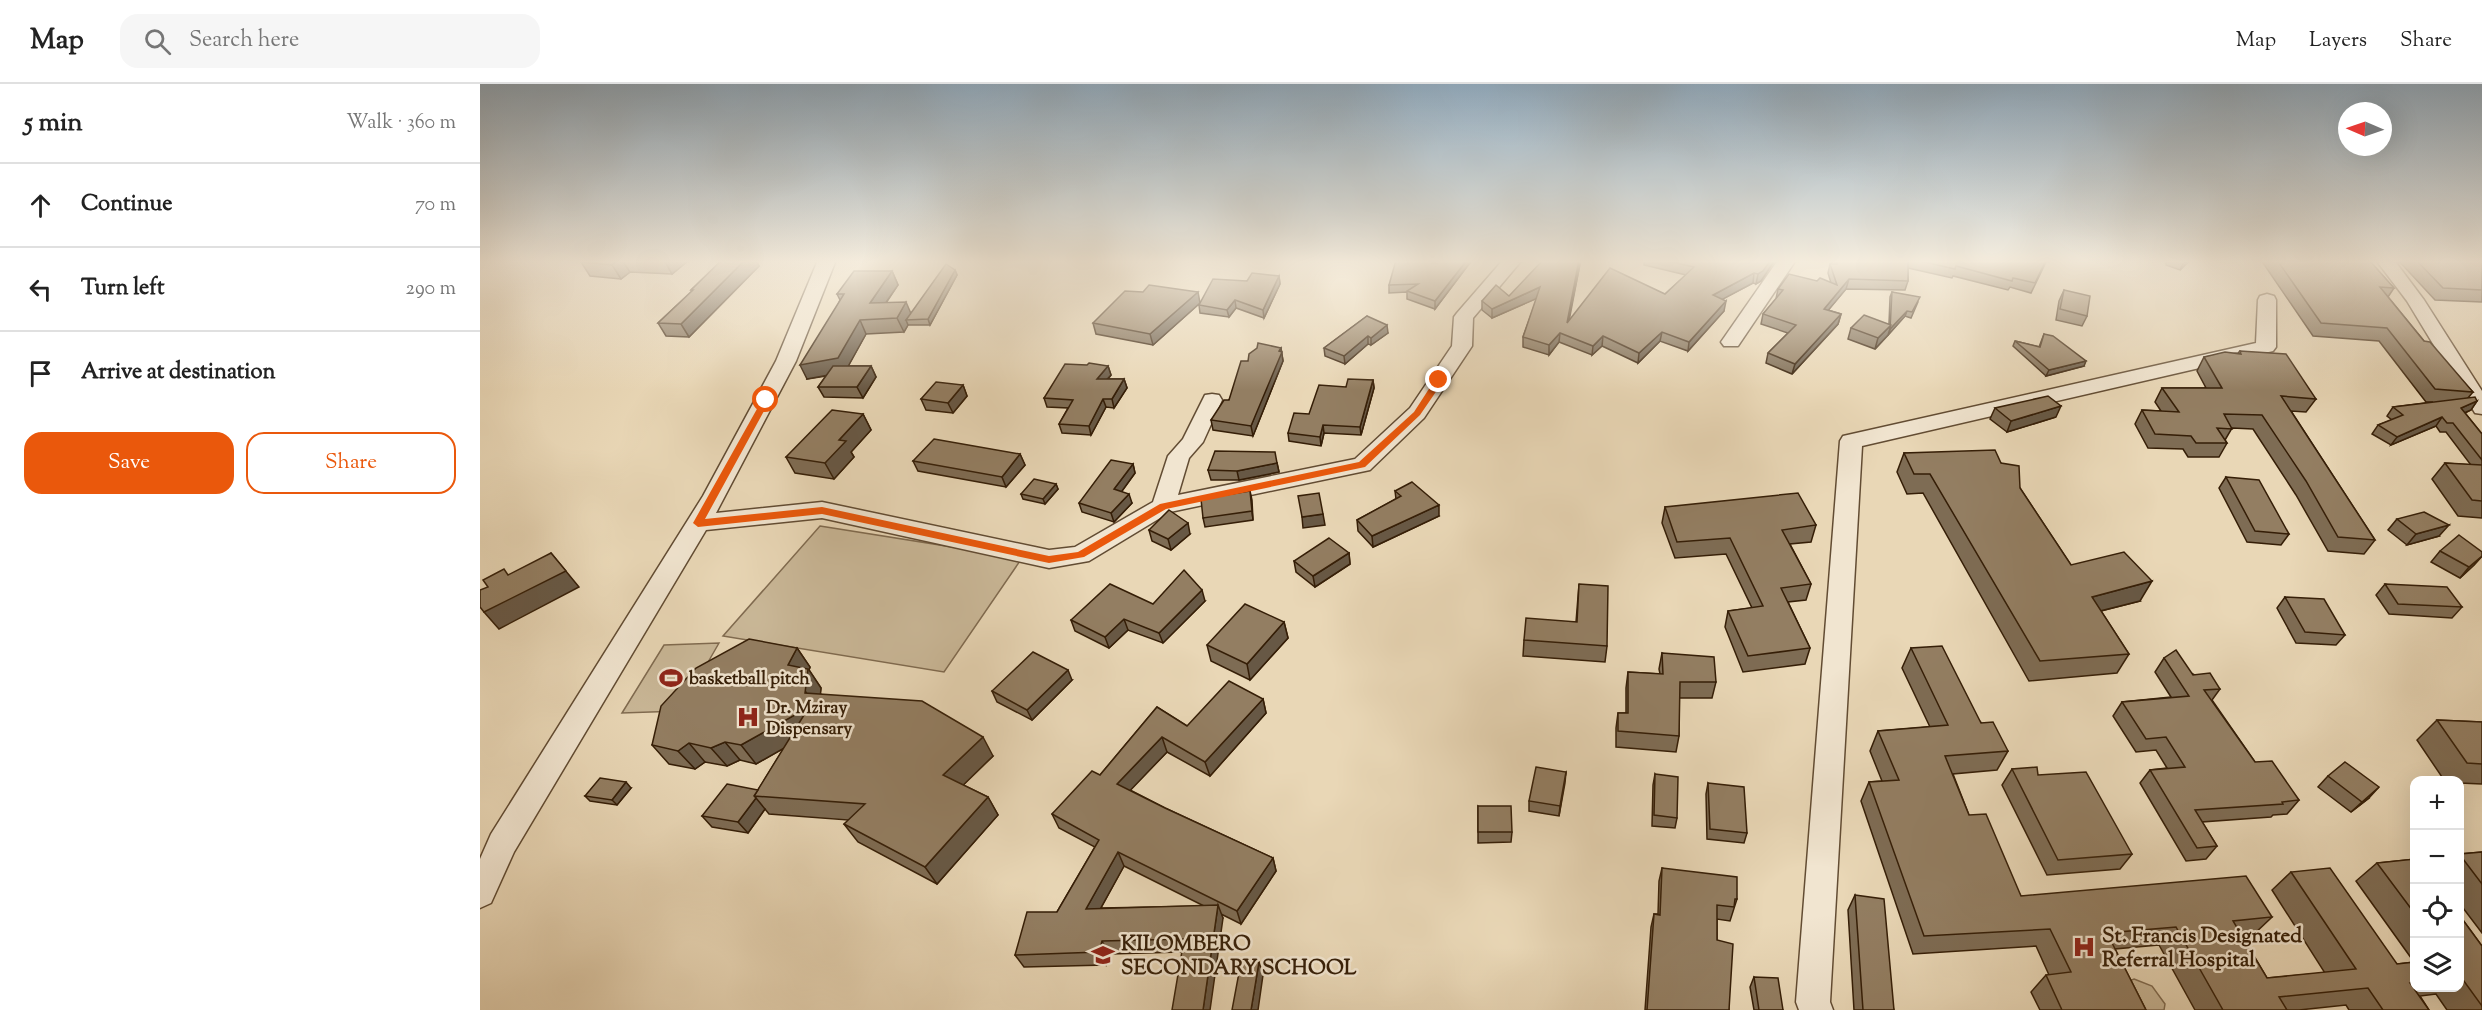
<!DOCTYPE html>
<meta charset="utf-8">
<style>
:root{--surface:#fff;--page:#f6f6f6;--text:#222;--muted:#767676;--line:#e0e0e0;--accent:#ea580c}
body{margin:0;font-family:"Sorts Mill Goudy",serif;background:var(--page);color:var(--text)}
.controls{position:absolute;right:18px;bottom:18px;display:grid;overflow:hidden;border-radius:12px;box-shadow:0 6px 24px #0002}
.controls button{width:54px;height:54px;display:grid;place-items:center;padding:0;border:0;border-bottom:2px solid var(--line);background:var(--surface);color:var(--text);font:30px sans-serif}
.compass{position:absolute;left:1858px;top:18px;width:54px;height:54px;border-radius:50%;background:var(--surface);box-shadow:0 6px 24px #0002;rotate:272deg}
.stop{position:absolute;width:18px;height:18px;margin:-14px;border:4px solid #ea580c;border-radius:50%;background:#fff}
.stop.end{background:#ea580c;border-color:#fff;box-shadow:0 2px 6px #0008}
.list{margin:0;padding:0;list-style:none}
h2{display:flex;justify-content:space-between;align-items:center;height:78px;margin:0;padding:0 24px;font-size:26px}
h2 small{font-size:20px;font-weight:400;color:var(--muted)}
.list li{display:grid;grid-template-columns:39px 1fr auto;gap:18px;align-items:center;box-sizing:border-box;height:84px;padding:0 24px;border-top:2px solid var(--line)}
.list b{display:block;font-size:22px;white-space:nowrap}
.list em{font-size:20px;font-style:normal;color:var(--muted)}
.actions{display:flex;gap:12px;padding:18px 24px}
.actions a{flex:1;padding:14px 0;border:2px solid var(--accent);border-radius:18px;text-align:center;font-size:21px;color:var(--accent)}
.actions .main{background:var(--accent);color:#fff}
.icon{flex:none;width:33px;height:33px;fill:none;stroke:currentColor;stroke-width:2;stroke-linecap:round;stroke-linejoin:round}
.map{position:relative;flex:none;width:2002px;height:926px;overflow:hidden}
header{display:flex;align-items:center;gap:36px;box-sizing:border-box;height:84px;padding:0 30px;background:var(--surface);border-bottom:2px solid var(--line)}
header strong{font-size:28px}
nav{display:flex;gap:33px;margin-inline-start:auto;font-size:21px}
.search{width:420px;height:54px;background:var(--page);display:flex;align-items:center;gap:15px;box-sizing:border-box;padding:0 21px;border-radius:18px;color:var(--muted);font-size:22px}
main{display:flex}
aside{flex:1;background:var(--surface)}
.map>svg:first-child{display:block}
.green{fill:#cab898;stroke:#806b50;stroke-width:1.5}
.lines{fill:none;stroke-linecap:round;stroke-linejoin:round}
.street-casing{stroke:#624c33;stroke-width:3}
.street{fill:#f1e5d0;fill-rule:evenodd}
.wall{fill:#7e6c54;stroke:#351e07;stroke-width:1.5;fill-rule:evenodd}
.shaded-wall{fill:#675845;stroke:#351e07;stroke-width:1.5}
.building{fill:#937e62;stroke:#351e07;stroke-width:1.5}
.route{fill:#ea580c}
.labels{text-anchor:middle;stroke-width:5;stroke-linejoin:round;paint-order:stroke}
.poi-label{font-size:18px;font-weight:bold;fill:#351e07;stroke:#f1e5d0;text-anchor:start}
.near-poi-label{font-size:21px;font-weight:bold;fill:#351e07;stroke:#f1e5d0;text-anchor:start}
</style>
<header>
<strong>Map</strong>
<div class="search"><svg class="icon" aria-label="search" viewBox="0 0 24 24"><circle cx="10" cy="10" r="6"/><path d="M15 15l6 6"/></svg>Search here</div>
<nav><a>Map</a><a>Layers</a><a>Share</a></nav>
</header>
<main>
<aside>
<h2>5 min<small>Walk · 360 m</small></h2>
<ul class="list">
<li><svg class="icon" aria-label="ahead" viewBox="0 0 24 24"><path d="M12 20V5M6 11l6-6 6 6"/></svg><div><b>Continue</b></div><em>70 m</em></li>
<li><svg class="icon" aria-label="left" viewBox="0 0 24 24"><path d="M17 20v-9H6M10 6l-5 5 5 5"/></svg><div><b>Turn left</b></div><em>290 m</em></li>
<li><svg class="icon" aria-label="arrive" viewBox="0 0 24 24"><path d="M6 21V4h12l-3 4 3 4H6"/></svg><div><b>Arrive at destination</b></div></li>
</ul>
<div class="actions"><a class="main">Save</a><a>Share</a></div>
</aside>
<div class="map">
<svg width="2002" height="926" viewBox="0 0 2002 926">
<rect width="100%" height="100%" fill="#e9d7b6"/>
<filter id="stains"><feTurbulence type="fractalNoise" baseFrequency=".00333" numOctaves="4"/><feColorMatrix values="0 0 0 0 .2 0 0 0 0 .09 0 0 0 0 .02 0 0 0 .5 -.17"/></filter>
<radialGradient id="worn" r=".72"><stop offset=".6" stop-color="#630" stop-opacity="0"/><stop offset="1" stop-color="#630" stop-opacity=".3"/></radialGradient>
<g class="green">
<path d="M340 442 542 474 464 588 243 552Z"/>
<path d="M239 559 200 627 142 629 184 561Z"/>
<path d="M1654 895 1672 902 1685 920 1684 926H1648L1640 901Z"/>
</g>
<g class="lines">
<g class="street-casing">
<g id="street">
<path d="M338 176H356L316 277 236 429 342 418 569 466 595 463 673 418 688 372 703 355 725 311 732 310 739 311 742 316 723 358 709 374 698 411 875 375 930 324 972 262 974 233 977 229 1023 176H1042L993 234 992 262 944 334 890 386 690 428 609 477 569 484 342 434 226 446 34 768 11 819 0 824V775L11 750 223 412 296 277Z"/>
<path d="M1298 176H1316L1258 262H1244L1241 258Z"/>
<path d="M1896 176H1914L1944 216 2002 307V330L1995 329 1927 217Z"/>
<path d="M1787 210 1794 212 1796 216V263L1793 267 1382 362 1350 918 1353 926H1319L1316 918 1360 357 1363 352 1776 259 1778 216 1780 212Z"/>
</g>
</g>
<use href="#street" class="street"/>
</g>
<g class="wall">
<path d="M104 176H209L192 190 150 188 141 195 110 192 101 178Z"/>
<path d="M242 176H276L279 182 209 253 186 252 178 239 212 207 211 206Z"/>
<path d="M992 176 955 225 927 215V208L909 209V201Z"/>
<path d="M1164 176H1294L1293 179 1281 197 1276 200 1273 199 1242 215 1244 227 1208 267 1180 257 1158 279 1122 262 1112 271 1079 258 1069 271 1043 263V253L1057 214 1012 234 1002 226V217L1029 212 1100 180 1089 237 1185 210 1206 191 1164 181Z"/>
<path d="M1351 176H1567L1551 209 1530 203 1528 206 1473 192 1472 194 1428 184V197L1425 206 1366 205 1348 226 1361 230 1358 240 1312 290 1286 279 1288 269 1308 249 1281 240 1283 230 1296 215 1298 205 1337 197 1351 199 1348 189 1350 180H1352Z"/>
<path d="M1686 176H1710L1700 186 1686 181Z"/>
<path d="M1781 176H1889L1914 204 1908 213 1944 257 1993 308 1988 314 1997 317 1991 326 1985 329 2002 350V434L1978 432 1952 395 1965 379 1991 381 1966 348H1960L1956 342 1911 361 1892 350 1898 341 1912 336 1907 332 1913 323 1953 318H1946L1899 257 1833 252Z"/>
<path d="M1918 176H2002V218L1955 216Z"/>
<path d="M475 186 477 191 450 241H428L424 248 386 250 368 282H391L396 293 383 314 344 313 338 303 346 292 327 295 360 216 357 210 412 187 418 201 406 219 431 229Z"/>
<path d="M799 192 800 200 784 234 756 224 749 233 720 229 719 221 720 219 673 261 616 250 613 239 720 218 767 197Z"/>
<path d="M1584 206 1607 232 1602 242 1576 236 1579 217Z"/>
<path d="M1412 208 1438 218 1431 234 1425 232 1409 250V248L1408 251 1395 265 1368 255 1371 244 1409 240 1410 213Z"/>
<path d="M887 232 908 249 891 261 888 260 865 280 845 272 844 264Z"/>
<path d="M1564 250 1604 282 1566 292 1533 262 1535 257 1559 263Z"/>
<path d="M801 264 803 277 773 352 733 346 731 336 749 316 768 277Z"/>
<path d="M1760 267 1836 315 1826 328 1811 327 1895 456 1884 470 1848 467 1816 411 1773 345 1752 344 1745 356 1747 359 1739 373H1708L1703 365 1668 364 1655 340 1662 326 1681 327 1675 318 1682 304H1726L1717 287 1724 273 1758 269Z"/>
<path d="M628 282 631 291 628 295H644L647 304 634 324 626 323 611 351 582 349 579 340 588 324 567 323 564 314Z"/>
<path d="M893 296 894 304 881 351 844 349 841 362 809 357 808 349 866 303Z"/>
<path d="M483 301 487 312 473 329 446 326 441 315Z"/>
<path d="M1515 324 1576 333 1527 348 1510 335Z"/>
<path d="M383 330 391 346 371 368 374 373 354 395 315 389 306 373Z"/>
<path d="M1424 369 1521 379 1540 404 1591 481 1660 517 1621 527 1649 570 1637 589 1549 597 1443 409 1427 410 1417 388Z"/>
<path d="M540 370 545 381 526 403 438 387 433 377Z"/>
<path d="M797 379 799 388 759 396H731L728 386Z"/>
<path d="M653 380 655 389 641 408 652 419 634 438 602 428 599 419Z"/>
<path d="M1746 393 1809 450 1801 461 1767 458 1739 404Z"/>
<path d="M576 400 578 405 565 420 543 415 541 410Z"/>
<path d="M770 407 773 436 725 443 723 434Z"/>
<path d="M915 407 959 432 893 463 878 447 877 436 916 415Z"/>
<path d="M1185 423 1336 441 1331 458 1310 460 1331 500 1326 516 1308 518 1330 564 1325 580 1263 588 1245 543 1248 527 1272 524 1246 470 1195 474 1182 439Z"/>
<path d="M1917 435 1959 452 1927 461 1908 446Z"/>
<path d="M669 446 710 450 691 466 672 457Z"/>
<path d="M1960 467 2002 472 1994 481 1980 494 1951 478Z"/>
<path d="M869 469 870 480 835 503 816 488 814 477Z"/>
<path d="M1099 500 1127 562 1125 578 1043 572 1044 556 1096 538Z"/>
<path d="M1905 500 1982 523 1972 534 1909 530 1896 511Z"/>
<path d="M1805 513 1865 551 1856 561 1816 559 1797 524Z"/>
<path d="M725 517 683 559 648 546 629 564 595 547 591 536 673 520Z"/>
<path d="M804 538 808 554 770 596 731 577 727 561Z"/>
<path d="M317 564 330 583 329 586 341 604 340 610 513 672 483 701 508 713 518 731 457 800 378 758 364 740 369 736 289 730 285 725 268 749 232 743 222 732 278 706 304 664 276 680 260 676 247 682 225 678 215 685 189 680 172 661Z"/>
<path d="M1431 564 1528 667 1517 686 1473 690 1489 731 1541 812 1792 833 1773 851 1762 852 1787 894 1845 889 1792 806 1811 788 1917 880 1934 878 1876 797 1897 779 1935 775V903H1980V832L2002 862V926H1967L1956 910 1940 912 1949 926H1869L1866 921 1819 926H1715L1679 861 1635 865 1666 926H1560L1551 908 1566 891H1569L1556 862 1433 870 1381 717 1389 698 1402 697 1390 667 1398 647 1450 643 1422 584Z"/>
<path d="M1182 569 1236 598 1232 614H1199V652L1196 668 1136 663V644L1138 629H1146V604L1148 588 1180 590 1179 585Z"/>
<path d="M1684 574 1740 605 1732 616 1775 678 1819 716 1807 730 1793 731 1791 733 1722 738 1737 762 1726 775 1706 777 1660 699 1670 686 1687 684 1676 666 1656 668 1633 632 1642 618 1691 613 1675 588Z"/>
<path d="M592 596 552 636 517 618 512 607Z"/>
<path d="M783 615 786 629 730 692 687 668 650 706 685 724 793 774 796 787 761 840 741 830 743 834 702 868 629 870 626 881 544 883 535 871 577 828 615 763 579 744 572 730 620 691 677 623 707 642ZM644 782 724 822 621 824Z"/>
<path d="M1957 636 2002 638V700L1980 699V696H1964L1937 656Z"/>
<path d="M1532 685 1558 691 1652 770 1640 785 1567 791 1522 701Z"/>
<path d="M1086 688 1079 732 1049 727V717Z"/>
<path d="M1175 690 1197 734 1195 744 1172 742 1173 701Z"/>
<path d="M1848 692 1889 714 1871 728 1838 703Z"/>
<path d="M1228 699 1267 749 1264 759 1227 755 1226 710Z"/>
<path d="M151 704 137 721 110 717 105 712Z"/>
<path d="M998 722 1032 748 1031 758 998 759Z"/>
<path d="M2002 768V849L1980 820V770Z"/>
<path d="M1182 784 1257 815 1250 837 1237 835V856L1249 926H1165L1171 843 1174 830H1178L1179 797Z"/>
<path d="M1375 811 1414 926H1374L1368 826Z"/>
<path d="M1274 893 1303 926H1274L1270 903Z"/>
</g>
<g class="shaded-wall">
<path d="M139 176H142L150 188 141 195 132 181Z"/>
<path d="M184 176H209L192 190Z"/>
<path d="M265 176H276L279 182 209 253 201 240Z"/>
<path d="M987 176H992L955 225V217Z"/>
<path d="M1099 176 1100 180 1086 248 1087 239Z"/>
<path d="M1291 176H1294L1293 179 1281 197 1276 200 1278 190Z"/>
<path d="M1705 176H1710L1700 186Z"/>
<path d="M475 186 477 191 450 241 448 235Z"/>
<path d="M412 187 418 201 396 233 390 219Z"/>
<path d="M1274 189 1273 199 1232 221 1233 211Z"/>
<path d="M799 192 800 200 784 234 783 226Z"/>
<path d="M1369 195 1366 205 1341 235 1344 225Z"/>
<path d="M1060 203V213L1012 234V225Z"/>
<path d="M718 208 720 219 673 261 670 250Z"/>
<path d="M755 216 756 224 749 233 747 226Z"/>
<path d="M1246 217 1244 227 1208 267 1209 258Z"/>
<path d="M426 218 432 232 426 236 428 241 424 248 417 234Z"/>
<path d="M1427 227 1425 232 1409 250 1410 245Z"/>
<path d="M1361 230 1358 240 1312 290 1315 280Z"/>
<path d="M380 236 386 250 365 288 327 295 320 281Z"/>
<path d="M907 241 908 249 891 261V254Z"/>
<path d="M1411 241 1408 251 1395 265 1398 254Z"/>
<path d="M1182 248 1180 257 1158 279 1159 269Z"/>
<path d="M1080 249 1079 258 1069 271V261Z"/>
<path d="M888 252V260L865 280 864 272Z"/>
<path d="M1123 252 1122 262 1112 271 1113 262Z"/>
<path d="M801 264 803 277 773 352 771 342 799 267Z"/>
<path d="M1606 277 1604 282 1566 292 1569 286Z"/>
<path d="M391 282 396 293 383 314 377 303Z"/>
<path d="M628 282 631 291 620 303 617 295Z"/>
<path d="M644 295 647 304 634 324 632 315Z"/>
<path d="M893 296 894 304 881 351 880 343Z"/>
<path d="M483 301 487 312 473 329 468 319Z"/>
<path d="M623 315 626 323 611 351 609 342Z"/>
<path d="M1997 317 1991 326 1975 333 1981 324Z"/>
<path d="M1581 322 1576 333 1527 348 1531 337Z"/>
<path d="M383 330 391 346 371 368 374 373 354 395 345 379 359 356Z"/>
<path d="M1962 333 1956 342 1911 361 1917 353Z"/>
<path d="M843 341 844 349 841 362 840 353Z"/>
<path d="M540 370 545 381 526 403 522 393Z"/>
<path d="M797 379 799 388 759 396 757 387Z"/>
<path d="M653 380 655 389 637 414 634 405Z"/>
<path d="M576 400 578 405 565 420 563 415Z"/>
<path d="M770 407 772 416 773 436 772 427Z"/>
<path d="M649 410 652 419 634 438 631 429Z"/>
<path d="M959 421V432L893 463 892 452Z"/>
<path d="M843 430 845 441 823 444 822 433Z"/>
<path d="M708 439 710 450 691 466 688 455Z"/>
<path d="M1969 441 1959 452 1927 461 1936 450Z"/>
<path d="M71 469 99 503 19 545 4 528Z"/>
<path d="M869 469 870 480 835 503 833 492Z"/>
<path d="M2002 472 1994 481 1980 494 1989 483Z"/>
<path d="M1672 497 1660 517 1600 532 1612 513Z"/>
<path d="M722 506 725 517 683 559 679 549Z"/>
<path d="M644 535 648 546 629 564 625 553Z"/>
<path d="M804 538 808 554 770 596 767 580Z"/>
<path d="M317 564 330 583 329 586 341 604 339 628 308 581Z"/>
<path d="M588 586 592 596 552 636 547 626Z"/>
<path d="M783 615 786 629 730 692 725 678Z"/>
<path d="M329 623 343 642 276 680 261 661Z"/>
<path d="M503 653 513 672 474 710 463 691Z"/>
<path d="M682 653 687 668 643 714 637 700Z"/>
<path d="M245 658 260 676 247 682 231 664Z"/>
<path d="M209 659 225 678 215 685 198 667Z"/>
<path d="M1086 688 1085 699 1079 732 1080 722Z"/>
<path d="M146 698 151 704 137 721 132 716Z"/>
<path d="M1899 703 1889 714 1871 728 1882 718Z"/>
<path d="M508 713 518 731 457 800 445 783Z"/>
<path d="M276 714 285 725 268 749 258 738Z"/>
<path d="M638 768 644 782 613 838 606 825Z"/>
<path d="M793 774 796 787 761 840 757 827Z"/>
<path d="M738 821 743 834 730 926H723Z"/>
<path d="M622 857 629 870 626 881 619 868Z"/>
<path d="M779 878 783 891 778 926H771Z"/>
</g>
<g class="building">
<path d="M104 176H139L132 181 101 178Z"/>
<path d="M242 176H265L201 240 178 239 213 206H211Z"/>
<path d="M916 176H987L955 217 927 207 938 200 909 201Z"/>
<path d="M1063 176H1099L1087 239 1130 184 1185 210 1214 183 1183 176H1291L1283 187 1278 190 1274 189 1233 211 1246 217 1209 258 1182 248 1159 269 1123 252 1113 262 1080 249 1069 261 1043 253 1060 203 1012 225 1002 217 1016 201 1029 212Z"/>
<path d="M1356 176H1428V197L1369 195 1344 225 1361 230 1315 280 1288 269 1316 241 1283 230 1303 206 1298 205 1309 190 1337 197 1340 194 1357 201 1350 180H1357Z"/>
<path d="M1436 176H1566L1555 199 1533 194 1532 197 1476 182 1475 185Z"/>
<path d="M1797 176H1889L1914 204 1900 203 1944 257 1950 258 1993 308 1955 305 1907 244 1841 239Z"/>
<path d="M1936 176H2002V206L1963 204Z"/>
<path d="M466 180 475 186 448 235 426 236Z"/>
<path d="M374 187H412L390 219 426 218 417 234 380 236 358 274 320 281 364 210H357Z"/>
<path d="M772 189 799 192 783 226 755 216 747 226 719 221 733 195 767 197Z"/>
<path d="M669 201 718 208 670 250 613 239 645 207 663 208Z"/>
<path d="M1584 206 1610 212 1607 232 1580 225Z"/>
<path d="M1412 208 1440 213 1432 228 1427 227 1410 245Z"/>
<path d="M1384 231 1411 241 1398 254 1371 244Z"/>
<path d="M887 232 907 241 891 254 888 252 864 272 844 264Z"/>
<path d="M1564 250 1573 252 1606 277 1569 286 1535 257 1560 263Z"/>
<path d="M778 259 801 264 799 267 802 268 771 342 731 336 744 316H749L761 277H768L769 270 777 264Z"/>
<path d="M1760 267 1806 270 1836 315 1801 312 1895 456 1858 453 1826 397 1782 331 1744 330 1752 345 1737 344 1747 359H1716L1711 352 1675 350 1662 326 1699 328 1682 304H1742L1724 273 1745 268 1761 270Z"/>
<path d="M609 279 628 282 617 295H644L632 315H623L609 342 579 340 593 316 564 314 585 280 607 281Z"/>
<path d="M353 282H391L377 303H338Z"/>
<path d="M868 295 893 296 880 343 843 341 840 353 808 349 814 329 829 330 839 301 866 303Z"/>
<path d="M456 298 483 301 468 319 441 315Z"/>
<path d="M1568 312 1581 322 1531 337 1515 324Z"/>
<path d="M1995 313 1997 317 1981 324 2002 350V376L1973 339H1967L1962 333 1917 353 1898 341 1923 331 1913 323Z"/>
<path d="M352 326 383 330 359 356 366 357 345 379 306 373Z"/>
<path d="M454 355 540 370 522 393 433 377Z"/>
<path d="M1515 366 1521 379 1539 382 1540 404 1591 481 1644 468 1672 497 1612 513 1649 570 1560 577 1450 390H1434L1424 369Z"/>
<path d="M735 367 795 368 797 379 757 387 728 386Z"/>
<path d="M631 376 653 380 634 405 649 410 631 429 599 419Z"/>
<path d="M1965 379 2002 381V417L1992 416Z"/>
<path d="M1746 393 1779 396 1809 450 1775 447Z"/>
<path d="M554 395 576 400 563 415 541 410Z"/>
<path d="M932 398 959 421 892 452 877 436 921 412 915 407Z"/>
<path d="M770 407 772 427 723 434 721 415Z"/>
<path d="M839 409 843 430 822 433 818 412Z"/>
<path d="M1318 409 1336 441 1302 446 1331 500 1301 504 1330 564 1268 572 1248 527 1283 522 1250 454 1197 458 1185 423Z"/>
<path d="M689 426 708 439 688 455 669 446Z"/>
<path d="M1944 428 1969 441 1936 450 1917 435Z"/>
<path d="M1979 451 2002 468V472L1989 483 1960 467Z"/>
<path d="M849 454 869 469 833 492 814 477Z"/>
<path d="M71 469 86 487 4 528 0 523V506L8 503 3 496 24 485 28 491Z"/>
<path d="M704 486 722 506 679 549 644 535 625 553 591 536 630 500 673 520Z"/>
<path d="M1099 500 1128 502 1127 562 1044 556 1046 534 1097 538Z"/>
<path d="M1905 500 1967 503 1982 523 1918 520Z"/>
<path d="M1805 513 1844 515 1865 551 1825 548Z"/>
<path d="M765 520 804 538 767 580 727 561Z"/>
<path d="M269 555 317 564 308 581 328 585 325 609 442 617 503 653 463 691 508 713 445 783 364 740 385 720 274 712 329 623 261 661 245 658 231 664 209 659 198 667 172 661 181 622 216 584Z"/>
<path d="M1462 562 1501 639 1513 638 1528 667 1465 672 1489 731 1506 730 1541 812 1766 792 1792 833 1753 837 1787 894 1876 885 1811 788 1850 784 1917 880 1935 878V898L1930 899 1949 926H1903L1888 904 1799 913 1807 926H1743L1696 843 1627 849 1666 926H1582L1566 891 1591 888 1570 845 1444 852 1389 698 1419 696 1398 647 1468 641 1431 564Z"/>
<path d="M1696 566 1713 591 1730 589 1740 605 1724 606 1775 678 1792 677 1819 716 1802 718 1803 720 1715 726 1737 762 1717 764 1670 686 1705 683 1686 653 1666 655 1642 618 1709 612 1684 574Z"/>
<path d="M553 568 588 586 547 626 512 607Z"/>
<path d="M1182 569 1234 573 1236 598H1200L1199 652 1138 647V629H1148V588L1183 590Z"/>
<path d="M749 597 783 615 725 678 682 653 637 700 685 724 793 774 757 827 638 768 606 825 738 821 723 926H692L704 855 622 857 619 868 535 871 547 828H577L619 756 572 730 612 687 620 691 677 623 707 642Z"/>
<path d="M1957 636 2002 638V680L1987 679Z"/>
<path d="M1865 678 1899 703 1882 718 1848 692Z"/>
<path d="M1056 683 1086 688 1080 722 1049 717Z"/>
<path d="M1557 683 1558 691 1606 688 1652 770 1578 776 1532 685Z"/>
<path d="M1175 690 1198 693 1197 734 1174 731Z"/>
<path d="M120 694 146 698 132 716 105 712Z"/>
<path d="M1228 699 1264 703 1267 749 1230 745Z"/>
<path d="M247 700 278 706 274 712 276 714 258 738 222 732Z"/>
<path d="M998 722H1031L1032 748H998Z"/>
<path d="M2002 768V800L1980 771V770Z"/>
<path d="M1935 775V830L1897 779Z"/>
<path d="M1182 784 1257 793V815H1255L1254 823 1237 821V856L1253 860 1249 926H1167L1174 830 1180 831Z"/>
<path d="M1375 811 1404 815 1414 926H1383Z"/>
<path d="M1980 832 2002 862V922L1981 893H1980Z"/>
<path d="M761 878H779L771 926H752Z"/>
<path d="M1274 893 1298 894 1303 926H1279Z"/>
</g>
<linearGradient id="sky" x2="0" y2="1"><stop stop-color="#90a9bc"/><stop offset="0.58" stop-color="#f5edde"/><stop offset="1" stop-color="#f5edde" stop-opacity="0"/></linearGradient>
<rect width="2002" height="306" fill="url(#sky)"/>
<path class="route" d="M956 294 964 296 940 331 885 383 686 425 604 473 569 479 342 430 218 443 213 439 282 316 286 313 290 316 225 435 342 423 569 472 598 468 680 420 879 378 934 328Z"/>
<defs>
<g id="stadium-bare" transform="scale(1.8)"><path d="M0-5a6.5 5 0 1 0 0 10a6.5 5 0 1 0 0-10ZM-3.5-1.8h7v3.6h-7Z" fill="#8f2418" stroke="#f1e5d0" stroke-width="2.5" paint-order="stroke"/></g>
<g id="hospital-bare" transform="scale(1.8)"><path d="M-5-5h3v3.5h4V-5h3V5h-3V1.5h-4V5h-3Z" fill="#8f2418" stroke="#f1e5d0" stroke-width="2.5" paint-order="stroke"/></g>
<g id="school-bare" transform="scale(1.8)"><path d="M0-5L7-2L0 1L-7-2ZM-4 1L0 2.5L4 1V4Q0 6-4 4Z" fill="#8f2418" stroke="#f1e5d0" stroke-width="2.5" paint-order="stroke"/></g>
</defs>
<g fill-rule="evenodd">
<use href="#stadium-bare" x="191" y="594"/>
<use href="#hospital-bare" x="268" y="633"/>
<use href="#hospital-bare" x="1604" y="863"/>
<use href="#school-bare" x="623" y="871"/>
</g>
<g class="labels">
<g class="poi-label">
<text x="209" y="600">basketball pitch</text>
<text x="286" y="629">Dr. Mziray<tspan x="286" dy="21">Dispensary</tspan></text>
</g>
<g class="near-poi-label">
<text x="1622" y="858">St. Francis Designated<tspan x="1622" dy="24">Referral Hospital</tspan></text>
<text x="641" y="866">KILOMBERO<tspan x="641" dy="24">SECONDARY SCHOOL</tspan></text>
</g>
</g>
<rect width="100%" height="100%" filter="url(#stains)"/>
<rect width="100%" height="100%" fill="url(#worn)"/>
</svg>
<div class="controls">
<button>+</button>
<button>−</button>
<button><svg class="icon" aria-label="locate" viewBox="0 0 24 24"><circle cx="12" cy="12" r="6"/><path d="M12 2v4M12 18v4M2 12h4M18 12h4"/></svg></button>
<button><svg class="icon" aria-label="layers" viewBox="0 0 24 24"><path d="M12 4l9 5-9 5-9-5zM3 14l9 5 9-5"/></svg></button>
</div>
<svg class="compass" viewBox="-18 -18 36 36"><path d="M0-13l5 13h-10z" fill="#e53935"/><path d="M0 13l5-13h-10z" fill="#767676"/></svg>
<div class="stop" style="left:286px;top:316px"></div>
<div class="stop end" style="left:959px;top:296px"></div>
</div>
</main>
